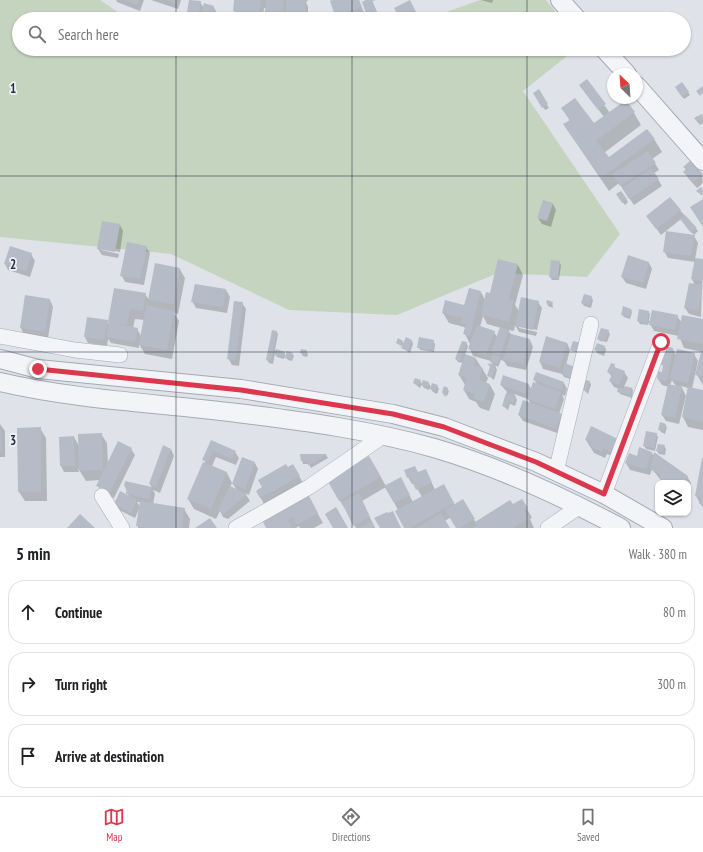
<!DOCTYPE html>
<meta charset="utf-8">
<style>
:root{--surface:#fff;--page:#f6f6f6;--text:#202124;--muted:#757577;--line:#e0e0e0;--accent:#db374d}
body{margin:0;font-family:"PT Sans Narrow",sans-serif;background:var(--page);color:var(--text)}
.controls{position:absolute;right:12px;bottom:12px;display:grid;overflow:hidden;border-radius:8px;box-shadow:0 1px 3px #0004}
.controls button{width:36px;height:36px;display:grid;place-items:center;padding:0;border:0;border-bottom:1px solid var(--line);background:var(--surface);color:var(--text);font:20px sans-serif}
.compass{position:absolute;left:607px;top:68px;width:36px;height:36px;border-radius:50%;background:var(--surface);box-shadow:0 1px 3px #0004;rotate:335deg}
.stop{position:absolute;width:12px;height:12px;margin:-9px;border:3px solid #db374d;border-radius:50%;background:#fff}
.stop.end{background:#db374d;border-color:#fff;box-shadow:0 1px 4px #0008}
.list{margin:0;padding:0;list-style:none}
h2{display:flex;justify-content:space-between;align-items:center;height:52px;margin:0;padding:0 16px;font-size:17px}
h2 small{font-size:13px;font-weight:400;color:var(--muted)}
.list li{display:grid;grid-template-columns:26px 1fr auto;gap:12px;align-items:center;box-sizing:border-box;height:64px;margin:0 8px 8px;padding:0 8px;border:1px solid var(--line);border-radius:16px}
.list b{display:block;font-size:15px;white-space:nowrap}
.list em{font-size:13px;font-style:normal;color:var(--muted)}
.icon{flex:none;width:22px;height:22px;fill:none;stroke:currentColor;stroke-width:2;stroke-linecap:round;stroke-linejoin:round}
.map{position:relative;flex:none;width:703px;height:528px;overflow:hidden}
.search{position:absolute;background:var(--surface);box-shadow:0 1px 3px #0004;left:12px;right:12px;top:12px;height:44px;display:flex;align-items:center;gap:10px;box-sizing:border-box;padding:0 14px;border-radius:22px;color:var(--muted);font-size:15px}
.sheet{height:268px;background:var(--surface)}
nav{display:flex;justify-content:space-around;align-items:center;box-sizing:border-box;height:56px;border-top:1px solid var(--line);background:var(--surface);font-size:11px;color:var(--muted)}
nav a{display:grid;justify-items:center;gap:2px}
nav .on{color:var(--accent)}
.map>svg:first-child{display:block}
.green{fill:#c4d4bf}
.shadow{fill:#0003;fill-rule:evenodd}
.building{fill:#b5bcc7}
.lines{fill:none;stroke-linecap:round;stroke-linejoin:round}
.minor-casing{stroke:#a4aab4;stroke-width:16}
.tertiary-casing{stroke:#a4aab4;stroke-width:20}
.minor{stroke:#f2f4f7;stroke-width:15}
.tertiary{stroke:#f2f4f7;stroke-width:18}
.route{stroke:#db374d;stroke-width:5}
.grid{fill:none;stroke:#263042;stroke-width:1;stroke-opacity:0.55}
.grid-label{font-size:13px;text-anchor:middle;font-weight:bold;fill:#263042;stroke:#eef2f7;stroke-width:3.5;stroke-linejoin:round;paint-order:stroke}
</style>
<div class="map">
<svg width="703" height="528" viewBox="0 0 703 528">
<rect width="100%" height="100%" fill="#dfe3e9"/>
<g class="green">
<path d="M0 0H100L128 19H19V49H576L523 91 620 234 587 277 498 273 397 315 289 310 171 254 0 237Z"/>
<path d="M480 0H546L561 19H427Z"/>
</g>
<g class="shadow">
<path d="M116 0H144L140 11 117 2Z"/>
<path d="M151 0H181L178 9Z"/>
<path d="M235 0H308L306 2 308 7V19H290L288 16V19H265L266 8H264L263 19 237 17 234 10Z"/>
<path d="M334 0H359L364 13 348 19H338Z"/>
<path d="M365 0H376L372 1 379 17 391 19H370Z"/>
<path d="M481 0H493L492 3Z"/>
<path d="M200 2 204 8 213 6 217 13 216 19H187Z"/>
<path d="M396 8H413L419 19H401Z"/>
<path d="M267 49H285V53L269 52Z"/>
<path d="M586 80 610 113H634L641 125 604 153 608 159 654 139 662 152 652 159 659 170 654 173 662 186 634 205 619 183 609 191 564 125 570 121 562 108 593 125 604 117 584 91Z"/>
<path d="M682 83 690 95 684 99 677 90Z"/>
<path d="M538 91 549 108 545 110 534 94Z"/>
<path d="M702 116 703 123 700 125 696 119Z"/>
<path d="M684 167 702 175 703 183 697 188 688 178 685 172 686 170Z"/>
<path d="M701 188 703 190 702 196 698 191Z"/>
<path d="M621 192 628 202 625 205 619 198Z"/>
<path d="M553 204 556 210 551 227 542 224 538 218Z"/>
<path d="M680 210 698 231 694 235 681 219 661 235 648 217Z"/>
<path d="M120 225 123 231 120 252 101 248V250L119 254 118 258 102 255 98 249Z"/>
<path d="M694 236 698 243 695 259 703 260 701 317 689 314 685 308 695 285 692 279 695 262 668 258 664 251Z"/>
<path d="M146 247 150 253 144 285 125 282 122 276Z"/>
<path d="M31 254 35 261 30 277 8 270 5 264Z"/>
<path d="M559 262 561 265 559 280H552L550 277Z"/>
<path d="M649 263 652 269 646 289 626 283 622 277Z"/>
<path d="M518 265 523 275 515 305 519 311 538 302 542 308 537 330 519 326V328L537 332 536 336 519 332 515 325 514 331 508 330 511 334 530 340 533 347 526 370 507 366 504 361 501 360 498 367 495 365 497 370 494 380 489 376 486 383 490 385 495 394 489 411 480 408 476 402 469 399 464 390 465 385 459 375 463 363 458 362 456 359 466 343 468 346 465 355 476 359 488 378 491 368 490 365 493 366 491 361 473 356 470 349V344L465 334 466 329 464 327 449 323 443 313 465 306 481 292 485 300ZM483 316 487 324 501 328 497 337 494 332 480 327Z"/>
<path d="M179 268 185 278 178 314 174 313 179 321 172 359 145 354 139 344V348L111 343 108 339 107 346 88 343 85 337 107 321 109 324 145 294 149 300ZM135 319 144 320 141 336 137 329 133 328Z"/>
<path d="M195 285 226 290 230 297 227 313 196 308 192 301Z"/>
<path d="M26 296 50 300 53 307 48 338 24 335 21 328Z"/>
<path d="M591 297 593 300 591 308 584 306 582 303Z"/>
<path d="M552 302 553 308 548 306 547 303Z"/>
<path d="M242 303 246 309 239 366 232 365 228 358Z"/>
<path d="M631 309 632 312 630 319 624 317 622 314Z"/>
<path d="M648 311 650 314 649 321H651L677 316 682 323 703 320V352L684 348 679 336 654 331 649 322 648 325 640 324 638 321Z"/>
<path d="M273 331H276L278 334 275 350 284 352 286 357 292 354 294 356 292 361 288 360 285 356 284 359 277 357 275 353 273 364 269 363 267 360Z"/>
<path d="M608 331 610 334 607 342 600 341 598 339Z"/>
<path d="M547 338 567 343 570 350 566 365 573 380 564 377 562 374 543 369 540 362Z"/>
<path d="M406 339 412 341 413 344 410 353 398 345 405 349 406 347 397 343 403 342 404 344Z"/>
<path d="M433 341 435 344 434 352 420 350 419 347Z"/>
<path d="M605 347 606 350 604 356 597 353 596 350Z"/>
<path d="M673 349 676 355 694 354 698 361 692 389 703 391V430L688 427 683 417 688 388 681 386 686 396 679 424 666 421 662 415 669 387 662 385 658 379 663 373 664 368 662 364ZM672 380 673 382 676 386 670 385Z"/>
<path d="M306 351 308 354 307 357 303 356 301 353Z"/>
<path d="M703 354V385L697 375Z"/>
<path d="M614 365 616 369 624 372 628 378 624 387 632 388 633 391 632 398 620 394 619 389 614 387 610 381 612 377 608 372Z"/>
<path d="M534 380 564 383 567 389 565 396 562 395 564 399 559 414 565 421 560 434 523 421 519 415 531 404 528 399 514 394 517 400 515 406 510 404 508 410 503 406 507 392 501 385H529L531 389 537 384Z"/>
<path d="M420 381 422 384 420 388 414 383Z"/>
<path d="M590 382 591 385 588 394 584 390Z"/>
<path d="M429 383 431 388 437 386 439 389 437 394 433 392 430 388 429 390 424 388 422 385Z"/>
<path d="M447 389 449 391 447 396 445 395Z"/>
<path d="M0 424 5 431V457H0Z"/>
<path d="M665 425 667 427 665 434 661 432 659 429Z"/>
<path d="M40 428 46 438 47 501H25L19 492Z"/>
<path d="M101 434 107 443 108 465 131 449 135 455 114 498 101 492 98 485 100 480 86 481 78 468 79 472H64L61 466 60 437H74L79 446Z"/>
<path d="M656 434 658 437 655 451 646 449 644 446Z"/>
<path d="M586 440 622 442 614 457 607 454 605 458 594 453Z"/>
<path d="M212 442 235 452 239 458 236 465 216 457 212 466 227 473 232 483 230 487 237 490 233 484 255 463 258 469 249 495 245 493 250 501 228 519 223 517 220 511 216 519 194 509 188 499 206 464 204 460Z"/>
<path d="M664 446 666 449 665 455 659 454 657 451Z"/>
<path d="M171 449 174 456 160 493 153 490 155 494 153 504 184 509 190 519 189 528H138L139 509 135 518 119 510 115 504 129 497 125 486 126 482 152 488 150 484ZM137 502H141L140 507Z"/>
<path d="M652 453 654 457 687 476 691 483 688 489V483H663L652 469 650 475 630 470 626 463 637 457Z"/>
<path d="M301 455H326L328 458 311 468 309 464H303Z"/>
<path d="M369 457 386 486 404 485 413 502 422 497 414 483 412 484 408 477 418 473 429 476 435 490 449 495 455 505 463 500 476 523 522 500 532 518 530 519 534 528H457L451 517 445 521 449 528H405L398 510 386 487 362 501 375 528H356L328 480Z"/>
<path d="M703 459V508L696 496Z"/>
<path d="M293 465 303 483 264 504 257 491Z"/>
<path d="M313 505 323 523 314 528H300L299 526 296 528H267Z"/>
</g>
<g class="building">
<path d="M124 0H139L137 5Z"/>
<path d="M166 0H176L175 3Z"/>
<path d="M189 0 201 1 198 19H186Z"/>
<path d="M234 0H261L259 14 233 11Z"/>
<path d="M266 0H284L282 19H264Z"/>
<path d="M286 0H305V14L286 13Z"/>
<path d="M332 0H359L361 7 335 16 330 1Z"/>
<path d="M366 0H372L377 12 367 16 362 2Z"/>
<path d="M410 0 419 18 400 19 394 8Z"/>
<path d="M204 3 214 6 211 19H200Z"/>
<path d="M388 12 391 19H379L378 16Z"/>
<path d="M587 79 606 104 598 110 579 85Z"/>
<path d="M682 82 689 92 682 97 675 87Z"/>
<path d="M703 86V93L700 96 696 91Z"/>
<path d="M539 89 548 104 542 108 533 93Z"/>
<path d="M575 98 594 123 626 100 635 112 596 141 609 157 647 129 655 139 601 178 563 124 570 120 561 108Z"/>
<path d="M702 114 703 119 698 123 694 118Z"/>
<path d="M648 151 656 163 620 186 612 174Z"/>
<path d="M690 161 703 174 693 182 683 172 686 169 683 167Z"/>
<path d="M651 168 659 179 629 199 622 188Z"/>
<path d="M701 187 703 191 700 194 696 191Z"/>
<path d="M621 191 627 199 622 203 616 194Z"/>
<path d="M670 197 681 210 656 229 646 216Z"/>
<path d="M703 199V227L690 207Z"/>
<path d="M543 200 553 203 547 221 537 218Z"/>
<path d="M685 215 697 228 691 233 680 219Z"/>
<path d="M102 221 120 224 115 252 97 249Z"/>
<path d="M666 231 695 235 691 256 663 252Z"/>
<path d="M127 242 147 246 140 279 120 276Z"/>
<path d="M10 246 32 253 26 271 4 264Z"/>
<path d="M628 255 649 262 643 283 621 277Z"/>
<path d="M695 258 703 259V282L691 279Z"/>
<path d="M498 259 518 264 509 299 514 301 509 322 481 315 486 292 490 293Z"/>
<path d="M551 260 560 261 558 278 549 277Z"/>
<path d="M155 263 180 268 173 304 148 300Z"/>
<path d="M689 283 703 285 698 311 684 308Z"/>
<path d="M195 284 226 289 223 307 191 302Z"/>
<path d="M114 288 146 293 143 311 130 309 127 325 108 322Z"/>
<path d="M469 288 481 291 470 336 463 334 466 324 461 323 462 318 442 313 445 300 464 305Z"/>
<path d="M584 294 592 296 589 305 581 303Z"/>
<path d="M25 295 50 299 45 332 20 328Z"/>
<path d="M521 297 539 301 533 330 515 326Z"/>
<path d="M547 300 553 302 552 305 546 303Z"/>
<path d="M234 301 243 302 236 360 227 359Z"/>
<path d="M146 305 174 311 167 350 139 345Z"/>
<path d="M623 306 631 309 629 317 621 315Z"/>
<path d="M639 309 649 311 647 323 637 321Z"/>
<path d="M652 310 678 315 675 330 649 325Z"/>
<path d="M682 315 703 319V344L677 339Z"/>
<path d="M87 317 108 320 104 340 84 337Z"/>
<path d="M109 322 138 328 135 342 106 337Z"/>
<path d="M477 325 495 331 486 355 468 349Z"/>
<path d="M500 327 509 330 500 355 491 352Z"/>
<path d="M601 328 609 330 606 340 597 339Z"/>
<path d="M272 330 277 331 271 361 266 360Z"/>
<path d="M511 334 530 339 523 364 503 360Z"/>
<path d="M546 336 567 343 560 368 539 362Z"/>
<path d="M406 337 412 340 408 351 401 348Z"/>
<path d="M419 337 434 340 433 350 417 348Z"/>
<path d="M398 338 403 341 401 346 396 343Z"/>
<path d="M462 341 467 342 460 361 455 359Z"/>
<path d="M573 341 582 343 578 353 570 350Z"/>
<path d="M597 343 605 346 603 353 594 350Z"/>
<path d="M666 346 673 348 667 381 657 379 658 371 662 372 663 365H661Z"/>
<path d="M276 349 285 352 283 357 274 355Z"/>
<path d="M301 349 307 350 306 355 300 353Z"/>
<path d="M677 349 695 353 688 383 670 379Z"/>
<path d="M287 351 293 353 291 359 285 358Z"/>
<path d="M701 352 703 353V376L695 375Z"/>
<path d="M465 354 476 358 474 365 483 368 479 380 490 384 484 402 473 398 475 394 463 390 467 378 458 375Z"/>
<path d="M493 354 500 357 497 364 490 362Z"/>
<path d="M489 363 496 366 492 377 487 376 490 366 488 365Z"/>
<path d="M565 363 575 367 571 378 562 374Z"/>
<path d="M611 363 615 364 614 367 625 371 619 385 609 381 612 374 607 372Z"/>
<path d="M536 372 564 382 561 390 533 380Z"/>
<path d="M503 375 529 384 526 394 500 385Z"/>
<path d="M415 378 421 380 418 386 413 383Z"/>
<path d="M423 380 429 382 428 387 421 385Z"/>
<path d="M586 380 590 381 587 391 582 390Z"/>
<path d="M533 382 561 392 555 409 527 399Z"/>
<path d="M432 383 438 385 436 391 430 389Z"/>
<path d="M668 384 682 387 675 418 661 415Z"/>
<path d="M444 386 448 388 445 397 442 392Z"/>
<path d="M625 386 632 388 630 395 617 392 618 387 624 389Z"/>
<path d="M688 387 703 390V422L682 417Z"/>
<path d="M506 393 516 396 513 403 509 402 507 407 502 406Z"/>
<path d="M523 400 562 414 556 429 518 415Z"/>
<path d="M660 422 666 424 664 431 658 430Z"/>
<path d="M0 423 2 450 0 451Z"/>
<path d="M591 426 622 441 615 449 612 448 610 452 603 448 602 452 589 446 591 442 585 440Z"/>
<path d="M41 427V492H18L17 428Z"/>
<path d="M646 431 657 433 654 448 643 446Z"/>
<path d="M102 433 103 470 79 471 78 434Z"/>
<path d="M74 436 75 466H60L59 437Z"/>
<path d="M211 440 236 451 232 459 213 451 208 462 202 460Z"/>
<path d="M118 441 132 448 110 492 96 486Z"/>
<path d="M658 444 665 445 663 452 656 451Z"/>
<path d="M163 445 171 449 156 487 149 484Z"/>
<path d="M639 447 652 452 646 469 625 463 629 453 637 456Z"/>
<path d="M654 452 688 476 683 483H671L666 480 664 482 659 478 661 476 650 469Z"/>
<path d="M300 454H327L308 466V462L301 461Z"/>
<path d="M369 456 381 477 339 501 327 480Z"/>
<path d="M242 457 255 462 245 489 232 484Z"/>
<path d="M702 458H703V504H699L701 497 695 496Z"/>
<path d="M203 462 227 472 211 509 187 499Z"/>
<path d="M286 464 288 467 293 464 300 476 260 498 256 491 262 487 258 480Z"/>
<path d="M415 466 418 472 426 469 432 483 416 490 410 477 407 478 404 470Z"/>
<path d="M401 477 410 495 394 503 384 486Z"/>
<path d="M125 481 152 487 149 499 126 494 127 487 124 486Z"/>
<path d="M444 484 454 503 410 528H404L395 511Z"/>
<path d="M230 486 247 494 224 514 218 510Z"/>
<path d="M120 491 137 500 131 513 114 504Z"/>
<path d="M359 493 370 517 353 526 342 502Z"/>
<path d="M308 494 318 513 297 525 293 517 288 520 292 527 291 528H266L261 518Z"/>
<path d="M463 499 475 519 460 528H456L445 510Z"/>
<path d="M522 499 528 508 524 510 530 518 513 528H472L476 526 475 522 510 500 513 504Z"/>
<path d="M140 501 185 508 182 528H147L136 526Z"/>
<path d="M336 507 348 528H333L325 514Z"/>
<path d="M393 511 401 528H380L374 518 387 512 388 513Z"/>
<path d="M441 513 450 528H417Z"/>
<path d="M80 514 95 528H67Z"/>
<path d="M210 518 217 528H195Z"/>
<path d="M372 521 375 528H359Z"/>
</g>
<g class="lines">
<g class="minor-casing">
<g id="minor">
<path d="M0 336 75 350 120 355"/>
<path d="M556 472 591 324"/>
<path d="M604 494 661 342"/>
<path d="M102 496 122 528"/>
<path d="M236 528 309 487 383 436"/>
<path d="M548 528 580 506"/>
</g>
</g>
<g class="tertiary-casing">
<g id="tertiary">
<path d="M560 0 577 19"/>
<path d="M604 49 627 74"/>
<path d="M637 86 703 161"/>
<path d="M0 359 38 369 241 389 393 414 444 427 536 462 604 494 663 528"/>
<path d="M0 382C77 400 158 403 237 413 303 421 370 430 434 448 499 467 561 496 621 528"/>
</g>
</g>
<use href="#minor" class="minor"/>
<use href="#tertiary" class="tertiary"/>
</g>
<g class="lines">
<path class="route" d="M38 369 241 390 393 414 444 427 536 462 604 494 661 342"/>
</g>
<path class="grid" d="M176 0V19M352 0V19M527 0V19M176 49V528M352 49V528M527 49V528M0 176H703M0 352H703"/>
<g class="grid-label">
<text x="13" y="93">1</text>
<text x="13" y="269">2</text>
<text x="13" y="445">3</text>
</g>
</svg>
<div class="controls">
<button><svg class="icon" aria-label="layers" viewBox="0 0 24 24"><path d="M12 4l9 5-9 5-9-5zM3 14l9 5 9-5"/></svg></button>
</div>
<svg class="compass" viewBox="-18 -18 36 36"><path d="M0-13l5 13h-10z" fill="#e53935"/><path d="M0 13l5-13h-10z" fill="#757577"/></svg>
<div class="stop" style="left:661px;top:342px"></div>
<div class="stop end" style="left:38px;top:369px"></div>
<div class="search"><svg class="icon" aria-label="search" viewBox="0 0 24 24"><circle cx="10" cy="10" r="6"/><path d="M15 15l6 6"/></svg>Search here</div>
</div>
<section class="sheet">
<h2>5 min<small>Walk · 380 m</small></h2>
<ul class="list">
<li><svg class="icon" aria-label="ahead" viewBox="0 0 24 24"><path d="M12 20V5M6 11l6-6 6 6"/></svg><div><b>Continue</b></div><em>80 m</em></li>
<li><svg class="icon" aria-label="right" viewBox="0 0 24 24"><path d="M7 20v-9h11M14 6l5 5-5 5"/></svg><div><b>Turn right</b></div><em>300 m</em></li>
<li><svg class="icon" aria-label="arrive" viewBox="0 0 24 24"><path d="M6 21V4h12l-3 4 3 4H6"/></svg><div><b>Arrive at destination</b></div></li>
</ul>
</section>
<nav>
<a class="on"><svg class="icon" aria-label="map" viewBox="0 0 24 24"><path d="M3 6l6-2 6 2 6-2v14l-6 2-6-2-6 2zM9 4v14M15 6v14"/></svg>Map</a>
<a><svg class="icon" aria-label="directions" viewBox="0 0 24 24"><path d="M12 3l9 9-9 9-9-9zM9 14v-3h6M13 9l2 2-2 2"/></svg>Directions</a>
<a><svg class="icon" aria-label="saved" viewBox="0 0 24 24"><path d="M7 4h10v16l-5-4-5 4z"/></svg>Saved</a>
</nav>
